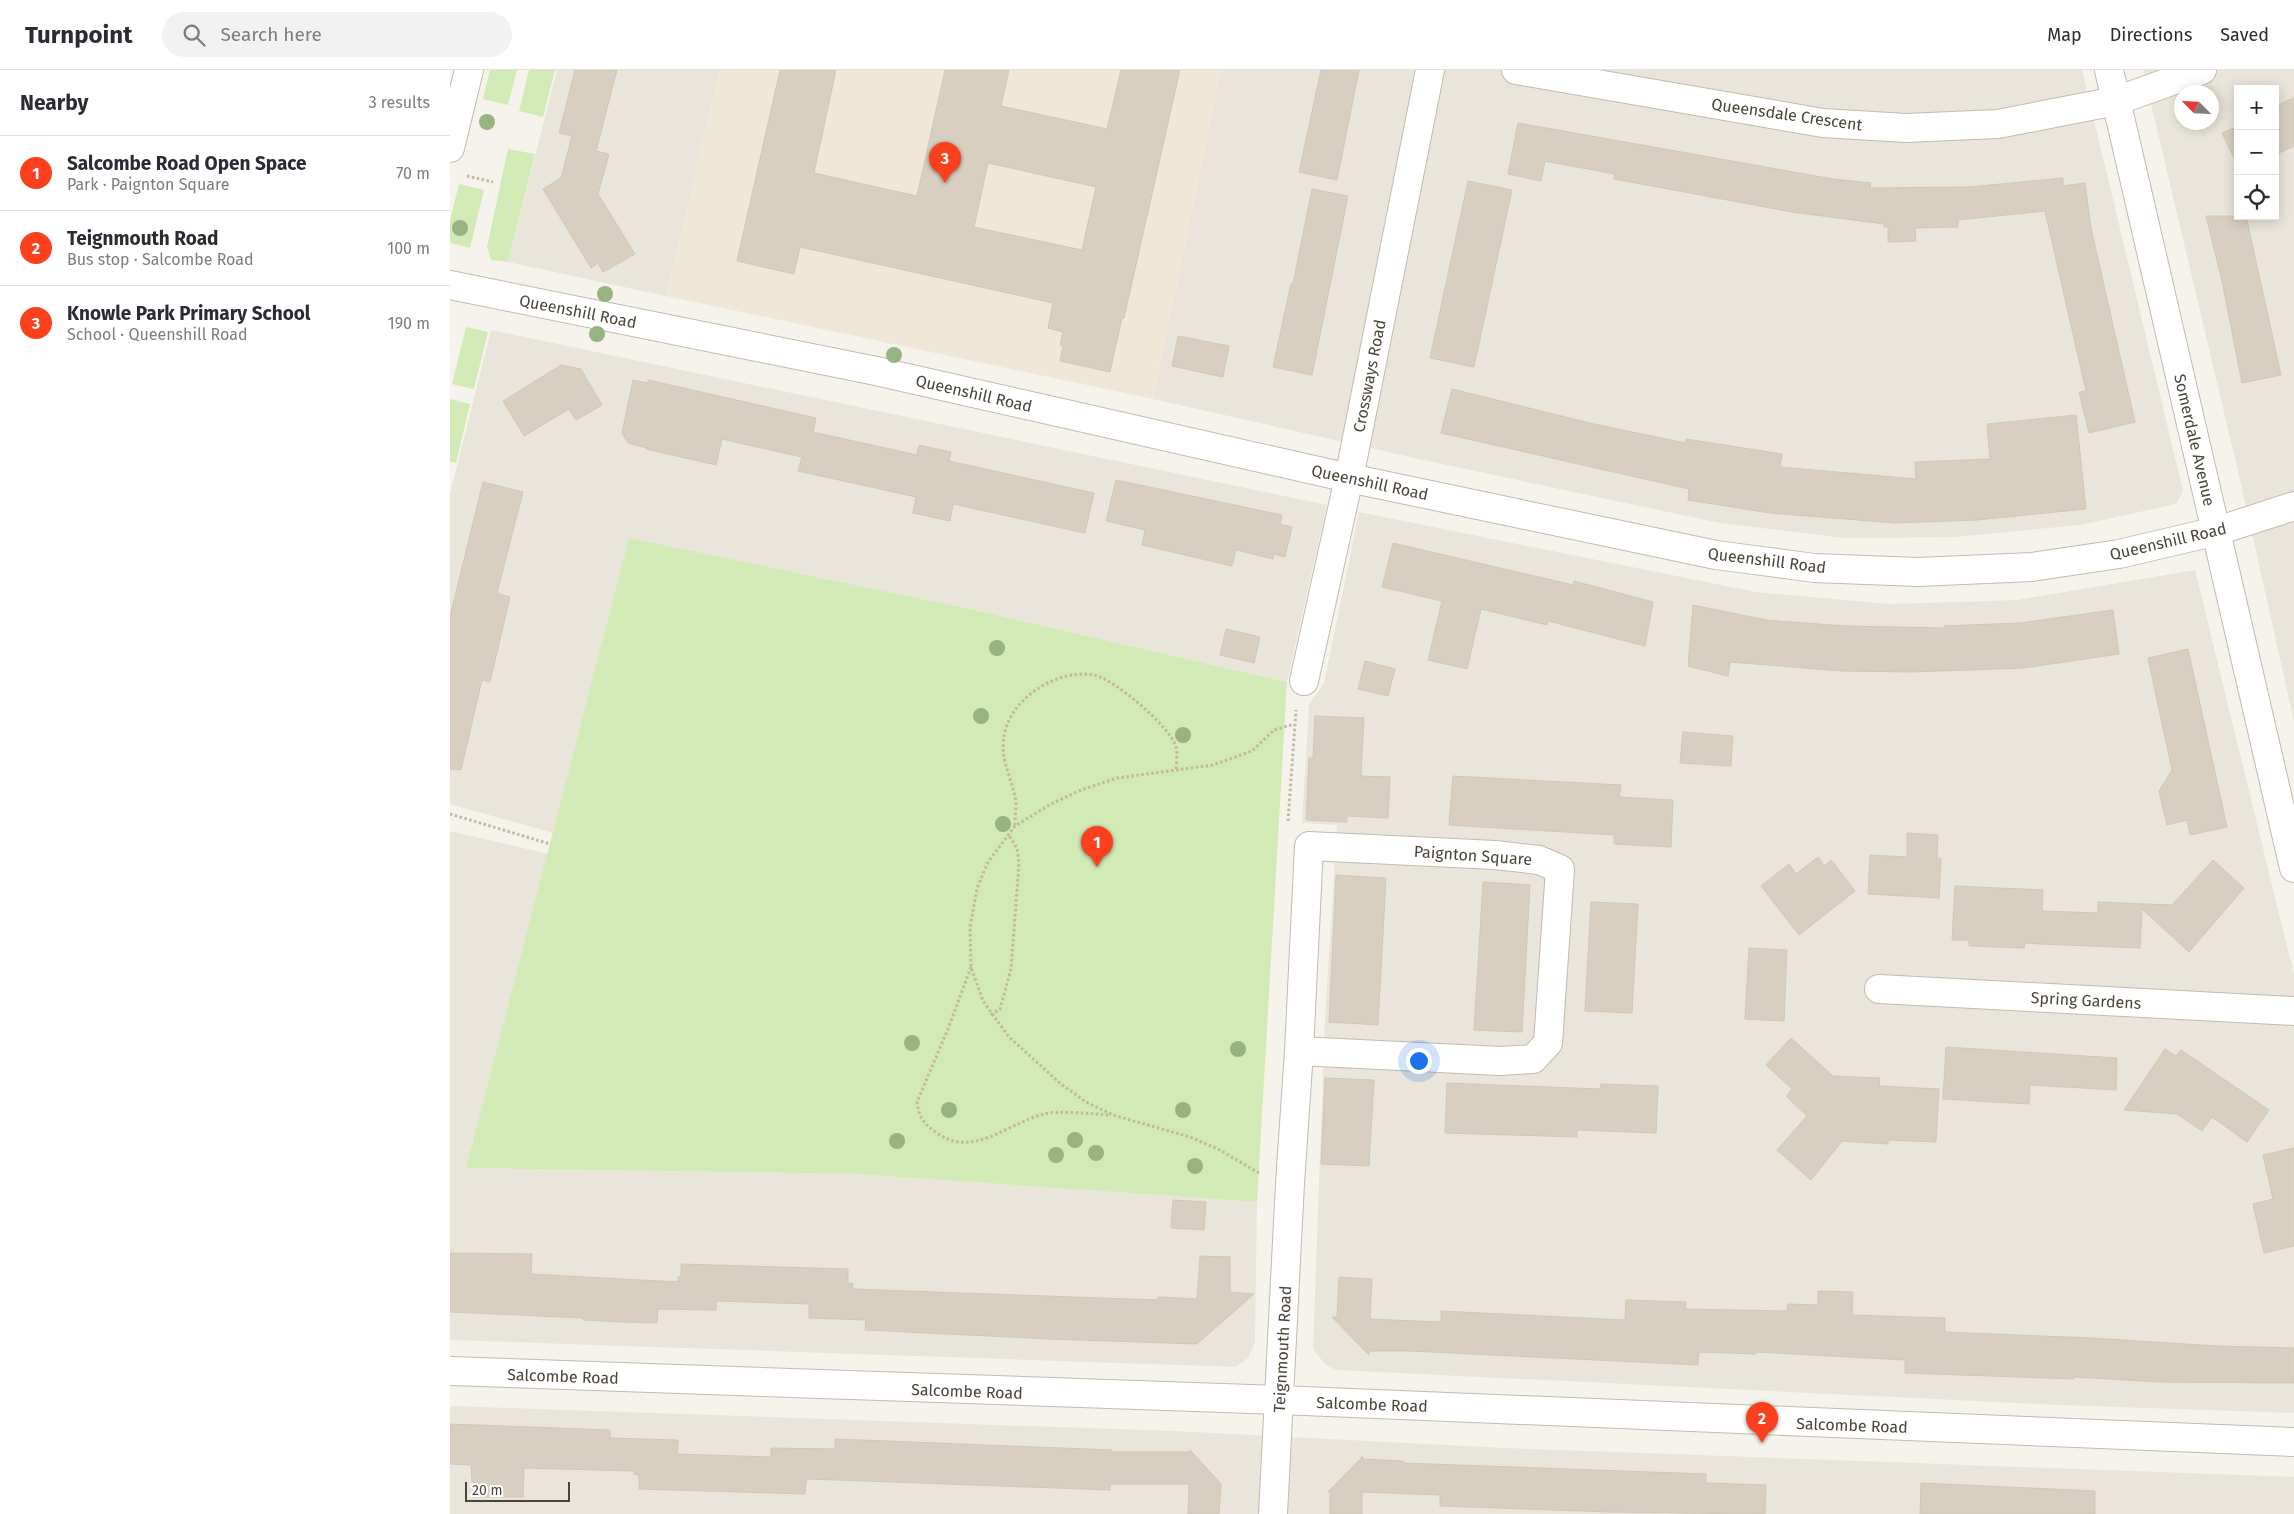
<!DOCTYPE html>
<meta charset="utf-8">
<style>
:root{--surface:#fff;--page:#f2f2f3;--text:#2b2b33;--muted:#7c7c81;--line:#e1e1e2;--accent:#fc3f1d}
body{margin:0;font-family:"Fira Sans",sans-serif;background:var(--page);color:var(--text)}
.controls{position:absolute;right:15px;top:15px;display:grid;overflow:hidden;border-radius:0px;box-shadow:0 2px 12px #0003}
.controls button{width:45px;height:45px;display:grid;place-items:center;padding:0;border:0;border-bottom:1px solid var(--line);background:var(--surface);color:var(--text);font:25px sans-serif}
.compass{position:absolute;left:1724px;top:15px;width:45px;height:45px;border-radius:50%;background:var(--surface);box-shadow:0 2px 12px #0003;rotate:294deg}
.scale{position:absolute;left:15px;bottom:12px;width:105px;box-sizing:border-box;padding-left:5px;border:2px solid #4b4439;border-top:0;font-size:14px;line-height:18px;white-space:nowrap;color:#4b4439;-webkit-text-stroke:4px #fff;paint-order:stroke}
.you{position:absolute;left:968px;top:990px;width:18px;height:18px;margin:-12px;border:4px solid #fff;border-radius:50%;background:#1a73e8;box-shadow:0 0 0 8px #1a73e833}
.badge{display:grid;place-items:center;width:32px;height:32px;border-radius:50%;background:var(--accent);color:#fff;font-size:16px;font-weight:700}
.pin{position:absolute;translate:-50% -41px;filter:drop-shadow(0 1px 2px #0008)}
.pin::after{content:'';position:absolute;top:26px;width:18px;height:15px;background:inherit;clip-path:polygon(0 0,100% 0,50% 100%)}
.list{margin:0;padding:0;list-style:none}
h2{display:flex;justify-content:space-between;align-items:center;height:65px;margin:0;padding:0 20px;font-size:21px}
h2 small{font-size:16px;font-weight:400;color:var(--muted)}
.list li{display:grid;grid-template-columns:32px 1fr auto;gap:15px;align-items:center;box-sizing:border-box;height:75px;padding:0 20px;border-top:1px solid var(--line)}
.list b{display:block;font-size:19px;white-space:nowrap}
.list p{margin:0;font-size:16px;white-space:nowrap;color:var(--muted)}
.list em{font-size:16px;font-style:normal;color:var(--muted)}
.icon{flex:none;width:28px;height:28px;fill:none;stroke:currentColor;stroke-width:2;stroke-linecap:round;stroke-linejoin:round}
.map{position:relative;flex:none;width:1844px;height:1444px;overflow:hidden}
header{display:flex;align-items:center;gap:30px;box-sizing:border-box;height:70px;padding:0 25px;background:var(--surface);border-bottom:1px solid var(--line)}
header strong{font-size:24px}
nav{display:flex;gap:28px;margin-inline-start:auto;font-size:18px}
.search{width:350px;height:45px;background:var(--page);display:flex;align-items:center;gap:12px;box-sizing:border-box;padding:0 18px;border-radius:28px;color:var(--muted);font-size:19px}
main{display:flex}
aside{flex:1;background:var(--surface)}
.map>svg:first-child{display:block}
.residential{fill:#eae5da;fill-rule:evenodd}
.education{fill:#efe8d6}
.green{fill:#d2eab5}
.building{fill:#d8cfc1;stroke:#d3c7b4;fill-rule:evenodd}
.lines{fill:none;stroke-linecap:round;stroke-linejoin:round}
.minor-casing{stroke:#c2bbae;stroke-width:30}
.tertiary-casing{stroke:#c2bbae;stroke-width:30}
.path{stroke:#c4b79f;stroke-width:3;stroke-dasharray:2.5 2.5;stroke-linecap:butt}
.minor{stroke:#fff;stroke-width:28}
.tertiary{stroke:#fff;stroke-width:28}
.tree{fill:#97b381}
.labels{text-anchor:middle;stroke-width:4;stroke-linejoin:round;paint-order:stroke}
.street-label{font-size:16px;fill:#4b4439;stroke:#fff}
</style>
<header>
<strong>Turnpoint</strong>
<div class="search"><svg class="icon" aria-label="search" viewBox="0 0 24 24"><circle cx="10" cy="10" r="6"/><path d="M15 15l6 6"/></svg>Search here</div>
<nav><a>Map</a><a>Directions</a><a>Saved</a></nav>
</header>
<main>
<aside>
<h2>Nearby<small>3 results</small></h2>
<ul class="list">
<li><span class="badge">1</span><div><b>Salcombe Road Open Space</b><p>Park · Paignton Square</p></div><em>70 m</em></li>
<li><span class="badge">2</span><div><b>Teignmouth Road</b><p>Bus stop · Salcombe Road</p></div><em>100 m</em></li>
<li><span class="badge">3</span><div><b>Knowle Park Primary School</b><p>School · Queenshill Road</p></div><em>190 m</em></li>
</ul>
</aside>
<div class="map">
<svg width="1844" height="1444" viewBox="0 0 1844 1444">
<rect width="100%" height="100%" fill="#f6f3ec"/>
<g class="residential">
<path d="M107 0H270L216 226 58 192Z"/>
<path d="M771 0H1632L1733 421 1726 434 1630 455 1505 467 1394 468 1270 453 978 391 703 329Z"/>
<path d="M1693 0H1844V651L1791 414ZM1788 19H1825V146H1788ZM1732 22H1762V52H1732Z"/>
<path d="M41 260 877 435 837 612 525 540 179 469 103 763 0 734V424Z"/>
<path d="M909 442 1306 522 1439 534 1567 530 1745 500 1844 905V1343L1608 1335 886 1300 875 1294 863 1279 875 950 887 755 852 753 859 634 874 613Z"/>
<path d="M0 761 98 784 16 1098 407 1104 807 1132 805 1272 798 1288 786 1297 0 1270Z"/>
<path d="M0 1336 723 1361 1055 1378 1844 1407V1444H0Z"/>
</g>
<path class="education" d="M270 0H771L703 329 216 226Z"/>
<g class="green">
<path d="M40 0H67L58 35 33 29Z"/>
<path d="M79 0H105L93 47 69 41Z"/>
<path d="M58 79 85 84 58 192 41 190 37 177Z"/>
<path d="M9 114 34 120 20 178 0 173V151Z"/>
<path d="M16 257 38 262 24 319 2 314Z"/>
<path d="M0 329 20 334 6 393 0 392Z"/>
<path d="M179 468 525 540 837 612 807 1132 407 1104 16 1098Z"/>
</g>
<g class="building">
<path d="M125 0H167L146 81 159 84 148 124 185 184 153 202 148 193 141 198 93 119 111 108 122 66 109 63Z"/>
<path d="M330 0H386L364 103 467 126 495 0H559L551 36 657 59 671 0H730L674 248H672L660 302 610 291 613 276 610 275 613 262 598 258 603 233 350 177 344 204 287 191ZM538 93 646 117 632 180 524 157Z"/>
<path d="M871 0H909L887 110 849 102Z"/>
<path d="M1844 27V76L1825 85V37Z"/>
<path d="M1068 53 1383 109 1421 113 1420 118 1519 117 1613 108V116L1635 113 1641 158 1685 352 1639 363 1629 322 1636 321 1595 141 1508 150V157L1465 158 1466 171 1438 172V157H1434V154L1342 142 1164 109 1165 104 1095 91 1091 111 1058 104Z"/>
<path d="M1788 56V96L1772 63Z"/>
<path d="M1018 111 1062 120 1024 297 980 288Z"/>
<path d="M862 119 898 126 862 305 823 297 841 214H843Z"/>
<path d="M1756 146H1796L1831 305 1792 313 1772 211Z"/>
<path d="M728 266 779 276 773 307 722 296Z"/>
<path d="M111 295 131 299 152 335 126 350 119 339 74 366 53 331Z"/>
<path d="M183 310 198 313V310L366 348 363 362 467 385 469 375 501 382 499 391 644 423 635 463 503 434 500 451 463 443 466 427 348 401 352 387 272 369 266 395 196 379 197 378 178 373 172 363Z"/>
<path d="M1002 319 1144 354 1235 373 1236 369 1332 384 1330 397 1466 409 1465 392 1540 389 1537 354 1626 345 1636 439 1527 450 1445 453 1320 443 1238 430 1239 419 991 363Z"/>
<path d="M666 410 832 445 830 454 842 457 835 487 824 484 823 489 786 480 782 496 692 475 695 460 656 451Z"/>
<path d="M33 412 73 422 47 523 60 527 40 612 32 610 11 700 0 699V547Z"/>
<path d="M943 473 1123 515 1124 511 1203 532 1195 576 1098 551 1097 555 1031 539 1017 599 978 590 992 531 932 517Z"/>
<path d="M1243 535 1316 550 1395 556 1494 558V556L1570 553 1663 540 1669 584 1574 598 1461 602 1392 601 1280 592 1278 606 1238 596Z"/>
<path d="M776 559 810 567 804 593 770 585Z"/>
<path d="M1738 579 1777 757 1740 765 1737 750 1717 755 1709 721 1722 700 1698 588Z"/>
<path d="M915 591 945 599 938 626 908 619Z"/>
<path d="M865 646 914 648 911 706 940 707 938 748 897 746V752L856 750 859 688H863Z"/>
<path d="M1233 662 1283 666 1281 696 1230 693Z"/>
<path d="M1003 706 1171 715 1169 727 1223 730 1221 777 1164 774V765L999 755Z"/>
<path d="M1457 763 1488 765 1487 788 1491 789 1489 828 1418 824 1420 785 1457 787Z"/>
<path d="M1368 787 1374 796 1381 790 1405 821 1349 865 1311 816 1339 794 1346 804Z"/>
<path d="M1763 790 1794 818 1739 882 1692 839 1690 878 1590 874 1575 873 1574 878 1519 876V870H1502L1505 816 1593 820 1592 841 1648 843V832L1722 835Z"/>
<path d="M886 805 936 808 928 955 879 952Z"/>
<path d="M1033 812 1080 815 1072 962 1024 960Z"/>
<path d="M1141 832 1188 834 1182 943 1135 941Z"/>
<path d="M1299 878 1337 880 1334 951 1295 949Z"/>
<path d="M1341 968 1383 1006 1430 1008 1429 1016 1489 1019 1486 1072 1438 1070V1074L1392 1071 1361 1110 1327 1080 1357 1046 1336 1026 1342 1019 1316 995Z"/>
<path d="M1496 977 1667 988 1666 1020 1580 1015 1579 1034 1493 1029Z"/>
<path d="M1715 979 1726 986 1731 980 1819 1040 1797 1072 1762 1047 1752 1061 1727 1044 1674 1040Z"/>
<path d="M875 1008 924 1010 919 1096 871 1094Z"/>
<path d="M997 1013 1150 1019 1151 1014 1208 1016 1206 1063 1127 1060V1067L995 1063Z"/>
<path d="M1844 1078V1176L1814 1183 1803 1134 1823 1129 1813 1085Z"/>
<path d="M723 1130 756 1132 754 1160 721 1158Z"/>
<path d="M0 1183 82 1184 81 1204 228 1212V1207H231V1194L398 1199V1213L403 1214 402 1219 708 1230V1227L747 1229 750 1186 780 1187V1222L804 1224 747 1274 600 1269 415 1260 416 1250 359 1248V1234L266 1231V1240L208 1239 207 1253 171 1252 133 1250V1248L0 1242Z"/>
<path d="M889 1207 922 1209 920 1249 991 1252V1241L1175 1250 1176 1230 1236 1232 1235 1239 1337 1241 1338 1234 1368 1235V1221L1403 1222 1402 1245 1495 1248V1262L1642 1268 1767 1276 1844 1278V1313L1710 1312 1624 1307V1309L1455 1303V1290L1306 1282V1284L1249 1282 1248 1295 960 1281H919V1285L882 1247H887Z"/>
<path d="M0 1354 160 1360V1368L228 1370 227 1384 321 1387V1378L385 1379V1369L662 1380V1382H740V1380L771 1414 769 1444H738L739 1414H660V1420L359 1409 356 1411 355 1424 189 1419V1405L184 1404V1401L74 1398 73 1427H23L21 1395 0 1394Z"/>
<path d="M913 1386 912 1389 953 1391V1393L1256 1404V1413L1316 1415 1315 1444 1159 1442 990 1436V1425L912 1422V1444H880V1422H878Z"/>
<path d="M1471 1413 1645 1421V1444H1470Z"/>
</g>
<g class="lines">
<g class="minor-casing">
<g id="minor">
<path d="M1066 0 1373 53 1456 58 1548 54 1666 31 1752 0"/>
<path d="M1659 0 1844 798"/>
<path d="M0 215 426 301 899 408 1266 485 1364 498 1468 502 1582 497 1669 484 1767 461 1844 436"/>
<path d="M854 611 899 408 980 0"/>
<path d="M1429 919 1844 941"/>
<path d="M0 1301 830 1330 1844 1372"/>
<path d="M823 1444 840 1113 849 981 1050 991 1083 989 1098 973 1110 799 1089 790 1045 785 859 776 849 981"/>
</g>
</g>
<g class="tertiary-casing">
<path id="tertiary" d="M0 78 19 0"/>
</g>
<g class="path">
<path d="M17 106 43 112"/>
<path d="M0 744 100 774"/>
<path d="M838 751 846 640"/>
<path d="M565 755C565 748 566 740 566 732 562 706 547 687 556 658 566 625 609 599 644 605 664 609 720 656 726 677 728 684 726 693 726 700"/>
<path d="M521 897 498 959 467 1032C469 1048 474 1054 487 1063 522 1089 558 1053 594 1044 609 1040 642 1044 659 1045"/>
<path d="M541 945 550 939 561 899 569 794 567 778 558 764"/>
<path d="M809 1103 768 1079 740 1067 663 1045 636 1032 611 1014 559 967 533 931 521 897 520 857 527 818 538 792 565 756 601 734 631 720 667 708 763 695 802 681 824 660 844 654"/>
</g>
<use href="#minor" class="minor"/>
<use href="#tertiary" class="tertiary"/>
</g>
<g class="tree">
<circle cx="37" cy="52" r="8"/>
<circle cx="10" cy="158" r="8"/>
<circle cx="155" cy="224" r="8"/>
<circle cx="147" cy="264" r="8"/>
<circle cx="444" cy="285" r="8"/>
<circle cx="547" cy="578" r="8"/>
<circle cx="531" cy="646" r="8"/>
<circle cx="733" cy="665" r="8"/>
<circle cx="553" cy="754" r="8"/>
<circle cx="462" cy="973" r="8"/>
<circle cx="788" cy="979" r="8"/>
<circle cx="499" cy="1040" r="8"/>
<circle cx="733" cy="1040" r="8"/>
<circle cx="625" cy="1070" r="8"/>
<circle cx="447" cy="1071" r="8"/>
<circle cx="646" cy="1083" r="8"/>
<circle cx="606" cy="1085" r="8"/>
<circle cx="745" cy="1096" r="8"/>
</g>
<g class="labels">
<g class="street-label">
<text transform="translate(1337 44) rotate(8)" y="6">Queensdale Crescent</text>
<text transform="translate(128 241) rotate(11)" y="6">Queenshill Road</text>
<text transform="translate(919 306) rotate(-79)" y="6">Crossways Road</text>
<text transform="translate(524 323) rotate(13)" y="6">Queenshill Road</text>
<text transform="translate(1745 370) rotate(77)" y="6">Somerdale Avenue</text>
<text transform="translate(920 412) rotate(12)" y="6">Queenshill Road</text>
<text transform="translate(1718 471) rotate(-13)" y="6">Queenshill Road</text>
<text transform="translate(1317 490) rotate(7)" y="6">Queenshill Road</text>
<text transform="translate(1023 785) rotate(4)" y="6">Paignton Square</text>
<text transform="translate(1636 930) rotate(3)" y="6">Spring Gardens</text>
<text transform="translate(832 1279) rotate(-87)" y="6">Teignmouth Road</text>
<text transform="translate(113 1306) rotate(2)" y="6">Salcombe Road</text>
<text transform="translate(517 1321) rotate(2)" y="6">Salcombe Road</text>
<text transform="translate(922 1334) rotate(2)" y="6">Salcombe Road</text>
<text transform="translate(1402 1355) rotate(2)" y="6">Salcombe Road</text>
</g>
</g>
</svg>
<div class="controls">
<button>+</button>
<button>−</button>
<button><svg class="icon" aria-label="locate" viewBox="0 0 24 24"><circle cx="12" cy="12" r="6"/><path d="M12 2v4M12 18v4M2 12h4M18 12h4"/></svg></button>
</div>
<svg class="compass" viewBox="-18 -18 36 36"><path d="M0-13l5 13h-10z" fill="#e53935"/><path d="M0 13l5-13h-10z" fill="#7c7c81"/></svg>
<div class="scale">20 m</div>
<div class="you"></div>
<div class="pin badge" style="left:647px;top:797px">1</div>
<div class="pin badge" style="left:1312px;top:1373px">2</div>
<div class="pin badge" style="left:495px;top:113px">3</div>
</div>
</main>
